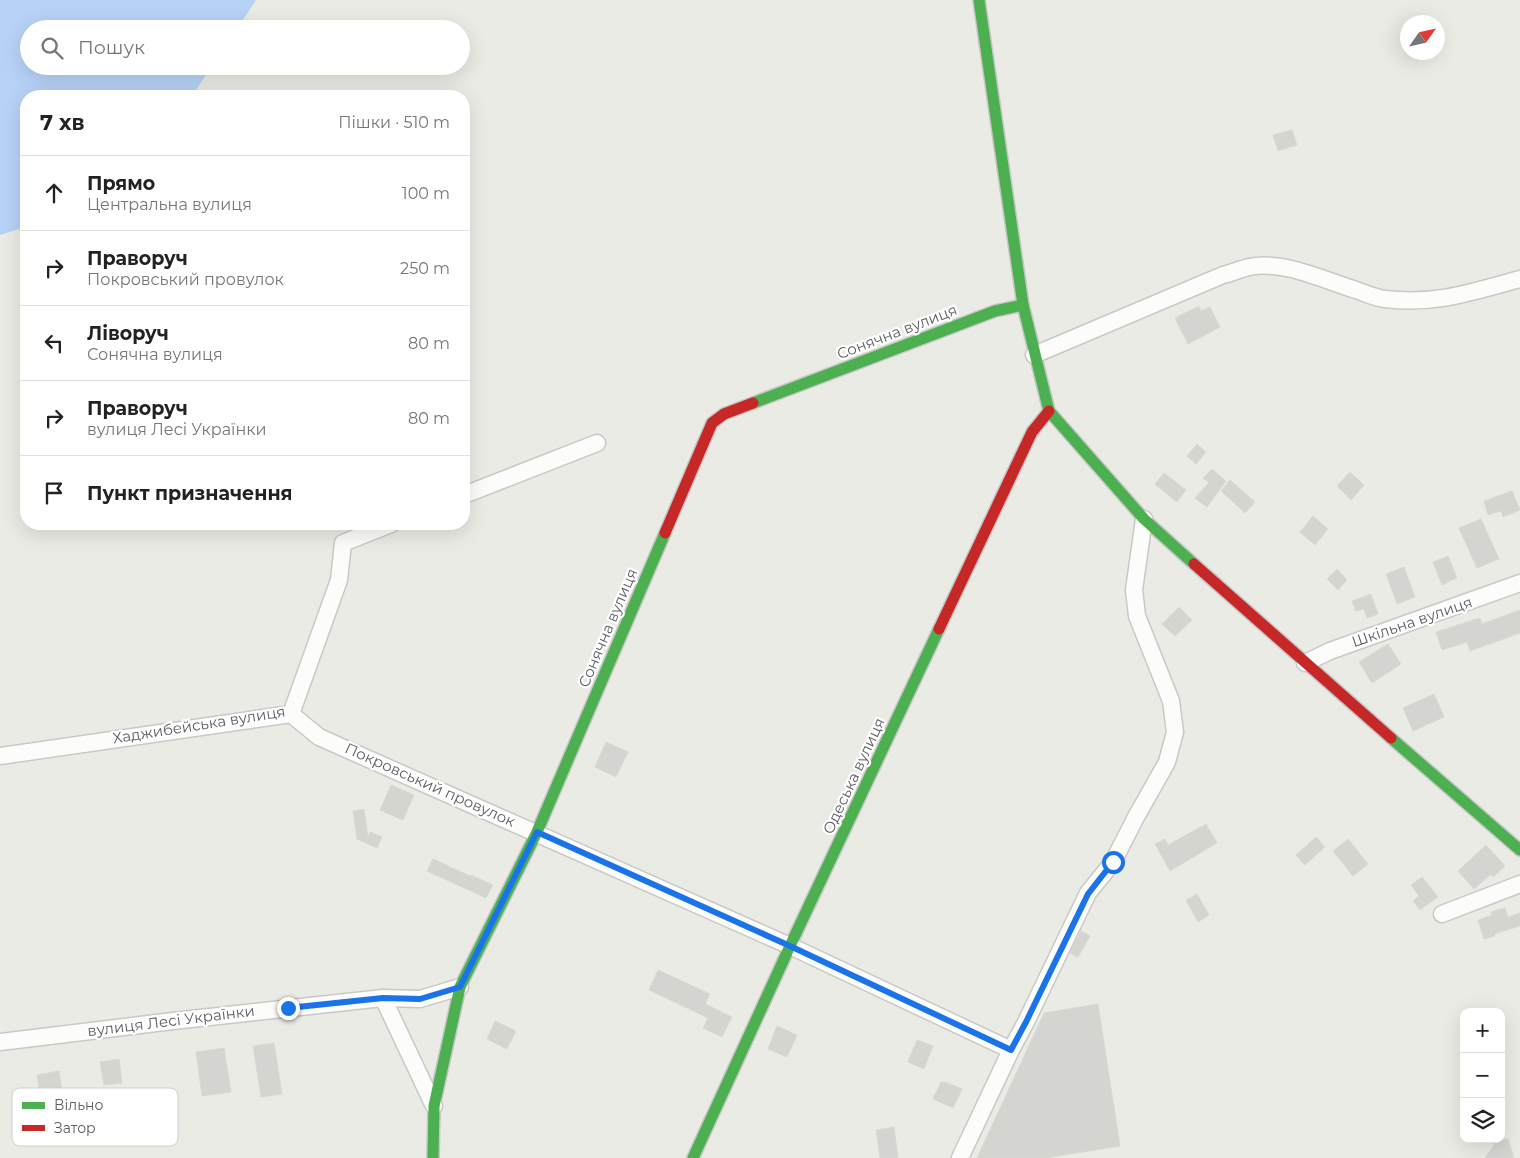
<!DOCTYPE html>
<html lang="uk">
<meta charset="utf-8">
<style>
:root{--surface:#fff;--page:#f2f2f2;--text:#222;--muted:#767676;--line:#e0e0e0}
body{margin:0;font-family:Montserrat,sans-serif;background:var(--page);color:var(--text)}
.controls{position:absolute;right:15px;bottom:15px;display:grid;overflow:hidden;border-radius:10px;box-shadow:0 5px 20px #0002}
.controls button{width:45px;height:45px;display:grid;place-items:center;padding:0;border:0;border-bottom:1px solid var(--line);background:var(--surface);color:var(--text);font:25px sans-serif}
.compass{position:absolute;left:1400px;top:15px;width:45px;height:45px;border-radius:50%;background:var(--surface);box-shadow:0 5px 20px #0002;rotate:56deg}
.stop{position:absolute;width:15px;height:15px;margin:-11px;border:4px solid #1a73e8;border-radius:50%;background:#fff}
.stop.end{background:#1a73e8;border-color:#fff;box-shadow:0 1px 5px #0008}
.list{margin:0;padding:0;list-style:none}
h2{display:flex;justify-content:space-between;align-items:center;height:65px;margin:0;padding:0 20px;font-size:21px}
h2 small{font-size:16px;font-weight:400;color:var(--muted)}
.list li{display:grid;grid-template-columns:32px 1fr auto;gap:15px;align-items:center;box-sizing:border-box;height:75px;padding:0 20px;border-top:1px solid var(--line)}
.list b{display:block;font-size:19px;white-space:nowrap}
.list p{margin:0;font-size:16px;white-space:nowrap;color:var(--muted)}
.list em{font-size:16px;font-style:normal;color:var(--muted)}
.icon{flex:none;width:28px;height:28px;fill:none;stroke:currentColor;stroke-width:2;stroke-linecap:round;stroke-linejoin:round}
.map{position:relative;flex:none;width:1520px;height:1158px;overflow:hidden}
.search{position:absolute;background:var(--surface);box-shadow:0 5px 20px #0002;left:20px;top:20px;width:450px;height:55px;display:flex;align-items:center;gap:12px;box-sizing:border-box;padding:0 18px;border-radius:28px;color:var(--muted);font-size:19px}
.panel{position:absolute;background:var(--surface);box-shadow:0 5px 20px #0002;left:20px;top:90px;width:450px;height:440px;border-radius:20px}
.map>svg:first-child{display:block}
.water{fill:#b7d2f7}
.building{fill:#d4d4d0;stroke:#dad9d4}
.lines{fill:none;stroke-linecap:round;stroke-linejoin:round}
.street-casing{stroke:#c8c9c7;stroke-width:19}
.fast-casing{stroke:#c6c7c6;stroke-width:14}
.jam-casing{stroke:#c6c7c6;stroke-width:14}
.street{stroke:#fcfcfb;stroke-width:16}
.fast{stroke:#4caf50;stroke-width:11}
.jam{stroke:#c62828;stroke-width:11}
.route{stroke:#1a73e8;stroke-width:6}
.labels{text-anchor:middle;stroke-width:4.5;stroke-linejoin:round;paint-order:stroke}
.street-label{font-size:15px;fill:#5b5d63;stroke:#fff}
.key{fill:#fff;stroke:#ceced0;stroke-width:1}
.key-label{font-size:14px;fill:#5b5d63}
</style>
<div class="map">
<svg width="1520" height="1158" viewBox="0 0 1520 1158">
<rect width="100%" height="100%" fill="#ebebe5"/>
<path class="water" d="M0 0H256L237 29H29V66H212L192 96H26V227L0 235Z"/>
<g class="building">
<path d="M1292 130 1297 145 1278 151 1273 135Z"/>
<path d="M1199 306 1201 311 1210 307 1220 327 1188 344 1175 318Z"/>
<path d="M1197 444 1206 452 1196 464 1187 456Z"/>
<path d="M1212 469 1226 481 1207 507 1195 498 1209 483 1203 478Z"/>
<path d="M1350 472 1364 485 1351 500 1337 486Z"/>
<path d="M1164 473 1186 490 1177 502 1155 484Z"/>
<path d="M1230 480 1255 502 1245 513 1221 491Z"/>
<path d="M1512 491 1520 510 1503 517 1501 511 1488 515 1484 501Z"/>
<path d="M1313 516 1328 529 1315 545 1300 532Z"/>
<path d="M1481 519 1499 559 1477 568 1459 528Z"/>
<path d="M1448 556 1457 578 1442 585 1433 562Z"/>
<path d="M1404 567 1415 597 1397 604 1386 574Z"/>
<path d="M1337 569 1347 580 1338 590 1327 579Z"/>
<path d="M1371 594 1378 614 1367 618 1364 609 1356 611 1352 601Z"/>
<path d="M1179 607 1192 620 1175 636 1162 624Z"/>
<path d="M1520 610V633L1470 651 1467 642 1442 650 1436 632 1480 618 1482 624Z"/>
<path d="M1388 644 1401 664 1372 683 1359 662Z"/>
<path d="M1434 694 1444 717 1413 731 1403 708Z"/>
<path d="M606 742 628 752 616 777 595 767Z"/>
<path d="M391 785 414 795 403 820 380 810Z"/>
<path d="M364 809 368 837 370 832 382 837 377 848 357 839 353 811Z"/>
<path d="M1206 824 1217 843 1170 871 1155 844 1165 839 1168 845Z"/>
<path d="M1316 837 1325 847 1305 865 1296 855Z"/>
<path d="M1348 839 1368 864 1353 876 1333 851Z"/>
<path d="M1486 845 1505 866 1493 877 1491 874 1474 889 1458 871Z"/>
<path d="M433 859 470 876 471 875 493 885 486 898 427 871Z"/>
<path d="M1422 877 1438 897 1420 910 1413 901 1419 896 1411 885Z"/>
<path d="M1197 894 1209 915 1198 922 1186 900Z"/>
<path d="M1505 908 1508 917 1520 913V926L1494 934 1495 936 1484 939 1478 920 1492 915 1491 912Z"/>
<path d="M1081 931 1090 936 1078 957 1070 953Z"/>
<path d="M658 970 710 994 705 1004 732 1017 722 1037 703 1028 708 1018 649 990Z"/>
<path d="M1098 1004 1120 1146 1046 1158H977L1044 1013Z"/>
<path d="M495 1021 516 1031 507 1049 487 1039Z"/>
<path d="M777 1026 797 1035 787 1057 768 1049Z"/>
<path d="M917 1040 933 1046 924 1069 908 1062Z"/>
<path d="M274 1043 282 1094 261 1097 253 1046Z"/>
<path d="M224 1048 231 1092 202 1096 196 1052Z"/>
<path d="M119 1059 122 1083 104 1085 100 1062Z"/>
<path d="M59 1071 63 1099 41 1102 37 1075Z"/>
<path d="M941 1082H945L962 1089 953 1108 933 1099Z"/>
<path d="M894 1127 898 1158H880L876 1130Z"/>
<path d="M1492 1139H1508L1514 1158H1485L1494 1145Z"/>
</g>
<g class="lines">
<g class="street-casing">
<g id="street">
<path d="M1034 355 1223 275C1232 273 1240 269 1249 267 1284 260 1323 280 1356 290 1365 293 1375 298 1385 299 1436 305 1472 292 1520 279"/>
<path d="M464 495 597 443"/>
<path d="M1305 663 1330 651 1520 583"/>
<path d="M291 714 319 737 790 946 1011 1050"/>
<path d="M0 756 291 714 339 580 343 543 391 524"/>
<path d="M1442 914 1520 884"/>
<path d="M383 998 434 1106"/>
<path d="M0 1042 173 1021 383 998 420 999 460 987"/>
<path d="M960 1158 1011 1050 1026 1022 1088 893 1113 862 1136 817 1167 762 1175 732 1171 701 1137 616 1134 590 1144 519"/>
</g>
</g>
<g class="fast-casing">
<g id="fast">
<path d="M979 0 1023 305 1049 411 1144 519 1194 564"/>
<path d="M753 403 995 311 1023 305"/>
<path d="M1391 738 1520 850"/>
<path d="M433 1158 434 1106 460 987 537 832 665 533"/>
<path d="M693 1158 790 946 939 629"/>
</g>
</g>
<g class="jam-casing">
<g id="jam">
<path d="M665 533 712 423 724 414 753 403"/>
<path d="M1194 564 1391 738"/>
<path d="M939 629 1032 432 1049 411"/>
</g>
</g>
<use href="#street" class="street"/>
<use href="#fast" class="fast"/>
<use href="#jam" class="jam"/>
</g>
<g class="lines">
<path class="route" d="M288 1008 383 998 420 999 460 987 537 832 790 946 1011 1050 1026 1022 1088 894 1113 862"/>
</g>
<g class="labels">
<g class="street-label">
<text transform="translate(897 332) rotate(-21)" y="5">Сонячна вулиця</text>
<text transform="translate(1412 622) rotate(-19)" y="5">Шкільна вулиця</text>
<text transform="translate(608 628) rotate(-67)" y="5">Сонячна вулиця</text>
<text transform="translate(199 725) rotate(-9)" y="5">Хаджибейська вулиця</text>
<text transform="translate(854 776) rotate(-65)" y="5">Одеська вулиця</text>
<text transform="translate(430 785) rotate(24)" y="5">Покровський провулок</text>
<text transform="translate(171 1021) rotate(-7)" y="5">вулиця Лесі Українки</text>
</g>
</g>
<rect x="12" y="1088" width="166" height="58" rx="8" class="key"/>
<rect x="22" y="1102" width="23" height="7" fill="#4caf50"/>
<rect x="22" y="1125" width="23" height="6" fill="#c62828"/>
<g class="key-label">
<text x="54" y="1110">Вільно</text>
<text x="54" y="1133">Затор</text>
</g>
</svg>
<div class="controls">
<button>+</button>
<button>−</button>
<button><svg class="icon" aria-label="layers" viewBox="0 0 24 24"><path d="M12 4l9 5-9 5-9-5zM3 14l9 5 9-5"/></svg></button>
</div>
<svg class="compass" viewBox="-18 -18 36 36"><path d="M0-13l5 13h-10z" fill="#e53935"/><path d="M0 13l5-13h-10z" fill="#767676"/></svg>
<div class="stop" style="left:1113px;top:862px"></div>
<div class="stop end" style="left:288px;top:1008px"></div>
<div class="search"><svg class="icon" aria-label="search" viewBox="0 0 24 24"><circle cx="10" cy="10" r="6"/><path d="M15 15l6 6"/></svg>Пошук</div>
<section class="panel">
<h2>7 хв<small>Пішки · 510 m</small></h2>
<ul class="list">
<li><svg class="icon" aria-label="ahead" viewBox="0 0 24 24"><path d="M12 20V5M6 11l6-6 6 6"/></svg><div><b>Прямо</b><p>Центральна вулиця</p></div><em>100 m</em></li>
<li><svg class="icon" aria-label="right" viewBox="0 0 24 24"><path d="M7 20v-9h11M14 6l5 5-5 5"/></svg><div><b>Праворуч</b><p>Покровський провулок</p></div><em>250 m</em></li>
<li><svg class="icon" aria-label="left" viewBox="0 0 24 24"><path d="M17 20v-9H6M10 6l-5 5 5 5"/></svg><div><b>Ліворуч</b><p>Сонячна вулиця</p></div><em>80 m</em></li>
<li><svg class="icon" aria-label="right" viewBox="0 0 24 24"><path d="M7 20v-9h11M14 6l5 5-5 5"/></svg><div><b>Праворуч</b><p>вулиця Лесі Українки</p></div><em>80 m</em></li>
<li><svg class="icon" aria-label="arrive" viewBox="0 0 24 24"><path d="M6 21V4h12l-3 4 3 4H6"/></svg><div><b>Пункт призначення</b></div></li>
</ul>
</section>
</div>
